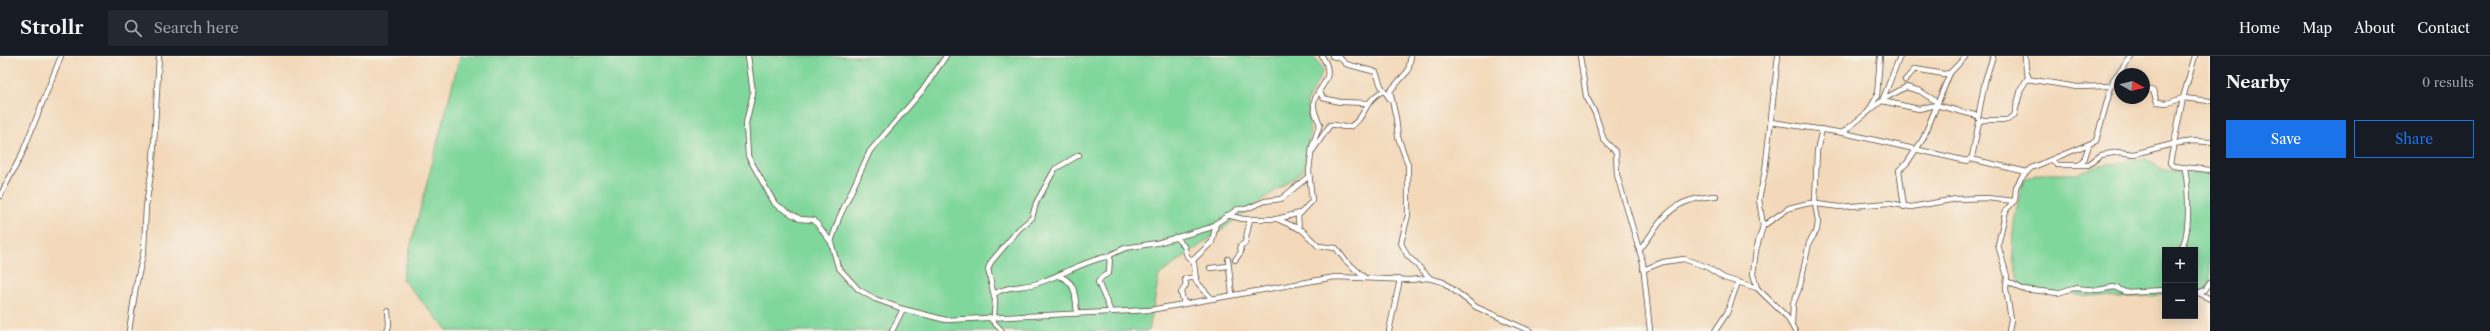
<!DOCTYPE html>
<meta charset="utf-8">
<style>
:root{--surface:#171b24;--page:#242831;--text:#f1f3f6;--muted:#9ea1a6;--line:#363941;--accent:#1a73e8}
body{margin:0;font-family:"Libre Caslon Text",serif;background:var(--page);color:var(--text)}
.controls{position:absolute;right:12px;bottom:12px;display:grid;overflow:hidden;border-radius:0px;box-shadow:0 2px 10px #0003}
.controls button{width:36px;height:36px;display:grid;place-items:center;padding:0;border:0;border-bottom:1px solid var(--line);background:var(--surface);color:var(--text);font:20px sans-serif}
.compass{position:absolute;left:2114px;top:12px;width:36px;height:36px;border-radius:50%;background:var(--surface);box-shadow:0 2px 10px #0003;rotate:98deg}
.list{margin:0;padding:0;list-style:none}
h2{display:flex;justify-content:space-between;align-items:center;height:52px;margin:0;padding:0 16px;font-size:17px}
h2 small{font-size:13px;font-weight:400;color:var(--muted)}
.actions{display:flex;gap:8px;padding:12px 16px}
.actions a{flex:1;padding:9px 0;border:1px solid var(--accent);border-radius:0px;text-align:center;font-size:14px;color:var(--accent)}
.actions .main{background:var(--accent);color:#fff}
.icon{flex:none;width:22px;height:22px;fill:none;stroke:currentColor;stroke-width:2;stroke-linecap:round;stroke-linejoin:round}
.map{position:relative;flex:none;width:2210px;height:275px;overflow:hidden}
header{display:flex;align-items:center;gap:24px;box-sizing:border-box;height:56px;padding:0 20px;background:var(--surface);border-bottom:1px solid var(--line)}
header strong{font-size:19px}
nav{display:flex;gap:22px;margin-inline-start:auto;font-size:14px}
.search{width:280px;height:36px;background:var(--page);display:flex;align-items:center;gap:10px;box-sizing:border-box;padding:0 14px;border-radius:0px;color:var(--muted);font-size:15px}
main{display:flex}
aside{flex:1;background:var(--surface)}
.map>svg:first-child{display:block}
.green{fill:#80d79c;stroke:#5e805d}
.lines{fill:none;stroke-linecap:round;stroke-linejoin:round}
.minor-casing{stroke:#574435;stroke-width:6}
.minor{stroke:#fff;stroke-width:4.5}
</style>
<header>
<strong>Strollr</strong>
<div class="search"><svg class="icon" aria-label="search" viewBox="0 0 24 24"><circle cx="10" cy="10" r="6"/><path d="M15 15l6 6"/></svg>Search here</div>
<nav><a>Home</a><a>Map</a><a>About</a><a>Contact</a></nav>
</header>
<main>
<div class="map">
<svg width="2210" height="275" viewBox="0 0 2210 275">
<rect width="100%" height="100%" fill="#f7f3e8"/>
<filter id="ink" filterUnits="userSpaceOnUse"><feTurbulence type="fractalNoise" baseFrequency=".025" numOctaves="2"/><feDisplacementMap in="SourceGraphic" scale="8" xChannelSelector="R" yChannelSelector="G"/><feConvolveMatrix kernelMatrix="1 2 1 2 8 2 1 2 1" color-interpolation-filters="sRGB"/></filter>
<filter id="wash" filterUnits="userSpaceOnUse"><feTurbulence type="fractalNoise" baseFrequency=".012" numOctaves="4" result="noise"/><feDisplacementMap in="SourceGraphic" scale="16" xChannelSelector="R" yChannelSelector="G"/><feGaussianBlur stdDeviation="0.9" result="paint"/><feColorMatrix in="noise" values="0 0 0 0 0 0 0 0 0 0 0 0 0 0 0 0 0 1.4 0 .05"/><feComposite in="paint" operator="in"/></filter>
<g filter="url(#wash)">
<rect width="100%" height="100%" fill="#f3d9ba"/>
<g class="green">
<path d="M460 0H1312L1324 13 1307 46 1310 76 1304 114 1159 219 1149 275H448L402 223Z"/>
<path d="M2146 103 2162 114 2210 118V233L2195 235V194H2165V239L2119 242 2024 234C2004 199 2014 160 2024 123L2040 118H2078L2093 111Z"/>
</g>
</g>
<g filter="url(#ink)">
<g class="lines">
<g class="minor-casing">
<g id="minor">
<path d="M748 0 753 37 746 67 748 100 775 148 800 163 814 164 831 186"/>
<path d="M946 0 922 35 870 95 839 162 831 186 838 211 858 233 875 243 903 253 946 264 1150 254 1335 221 1410 224 1428 222 1443 226 1476 251 1530 275"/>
<path d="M1332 0 1340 2 1346 8 1376 16 1381 30 1390 43"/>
<path d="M1411 0 1408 15 1390 35 1396 62 1398 81 1408 109V159L1401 187 1407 199 1430 222"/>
<path d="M1580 0 1586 40 1595 57 1604 84 1616 96 1617 119 1643 207 1650 275"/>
<path d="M1900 0 1882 45 1919 53 1936 49 1978 60"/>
<path d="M2025 0 2026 14 2029 23"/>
<path d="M2195 0 2183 42 2170 107 2173 110 2210 114"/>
<path d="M1905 24 1915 13 1944 18 1950 17"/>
<path d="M2144 32 2153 35 2157 46 2168 47 2183 42 2210 45"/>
<path d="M1320 36 1323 42 1340 46 1368 47"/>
<path d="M1868 56 1877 40 1880 0"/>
<path d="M1978 62 1985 25 1993 0"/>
<path d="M1771 66 1844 77 1967 105 1972 101 1979 66 1983 64H2007L2014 60 2021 33 2027 23 2077 31 2111 30"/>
<path d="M1842 77 1884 43 1906 31 1920 35 1937 46"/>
<path d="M1313 94 1330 69C1337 67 1343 74 1351 70 1365 63 1365 42 1384 35"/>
<path d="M1971 103 2027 116"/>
<path d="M2052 104 2057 109H2088L2101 99 2119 96 2134 98 2173 88 2193 85 2210 86"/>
<path d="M2080 108 2084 104 2089 89"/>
<path d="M0 140 22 98 61 0"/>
<path d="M1904 151 1899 114 1907 107 1923 83 1950 17 1966 0"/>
<path d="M1227 159 1243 163H1277L1302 174 1318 190 1336 192 1345 204 1363 220"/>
<path d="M1277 163 1300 157"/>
<path d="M1763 170 1789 152 1809 147 1840 151 1889 147 1911 151 1956 143 1987 142 2014 145"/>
<path d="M1299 173 1298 160 1312 145 1309 115 1312 91 1320 68C1317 62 1313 55 1314 47 1316 30 1338 24 1322 0"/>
<path d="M1175 181 1184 190 1187 200 1194 207 1196 225 1211 242"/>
<path d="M2179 194C2192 183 2188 130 2185 113"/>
<path d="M1639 195C1665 161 1669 143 1716 140"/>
<path d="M1228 203 1232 238"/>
<path d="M1235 204 1241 196 1240 190 1245 187 1250 163"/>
<path d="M1192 205 1212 186 1216 167"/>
<path d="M1210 212 1228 210"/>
<path d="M1643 214 1663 206 1684 203 1707 211 1724 222 1757 232 1787 261 1795 275"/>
<path d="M1058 220C1077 225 1075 241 1077 257"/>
<path d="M2007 225 2022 233 2058 237 2073 232 2098 234 2114 231 2125 236 2165 234"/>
<path d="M1757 232 1753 218 1756 194 1763 170 1759 143 1765 115 1778 0"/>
<path d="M2195 235 2210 243"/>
<path d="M2200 236 2205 234 2210 227"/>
<path d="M994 238C1008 229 1023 232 1038 227 1063 219 1083 205 1110 200"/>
<path d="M1184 247 1181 237 1186 229 1185 223 1196 221"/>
<path d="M1111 256 1098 226 1102 221 1109 217 1110 199 1125 192 1157 187 1209 172 1238 153H1246L1265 145 1281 143 1309 120"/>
<path d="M989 261 1002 275"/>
<path d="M994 261 995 244 988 213 991 206 1019 173 1032 162 1036 147 1055 113 1079 99"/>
<path d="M1792 268 1793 248 1800 230 1809 187 1817 174 1818 165 1815 147 1817 95 1822 73"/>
<path d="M129 275 136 230 144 194 146 150 153 105 159 0"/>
<path d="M387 275 389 269 388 255"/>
<path d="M892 275 903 253"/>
<path d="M1389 275 1400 223"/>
<path d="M1715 275 1727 257 1738 226"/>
<path d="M2009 275 2011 263 2006 233 2007 220 1998 189 2006 154 2015 144 2016 131 2021 122 2031 112 2096 85 2113 24 2132 0"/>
</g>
</g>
<use href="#minor" class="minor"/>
</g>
</g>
</svg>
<div class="controls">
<button>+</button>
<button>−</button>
</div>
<svg class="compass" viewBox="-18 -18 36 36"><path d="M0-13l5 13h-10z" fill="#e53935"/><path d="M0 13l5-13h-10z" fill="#9ea1a6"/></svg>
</div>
<aside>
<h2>Nearby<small>0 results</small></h2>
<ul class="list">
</ul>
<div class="actions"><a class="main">Save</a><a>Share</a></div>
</aside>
</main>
